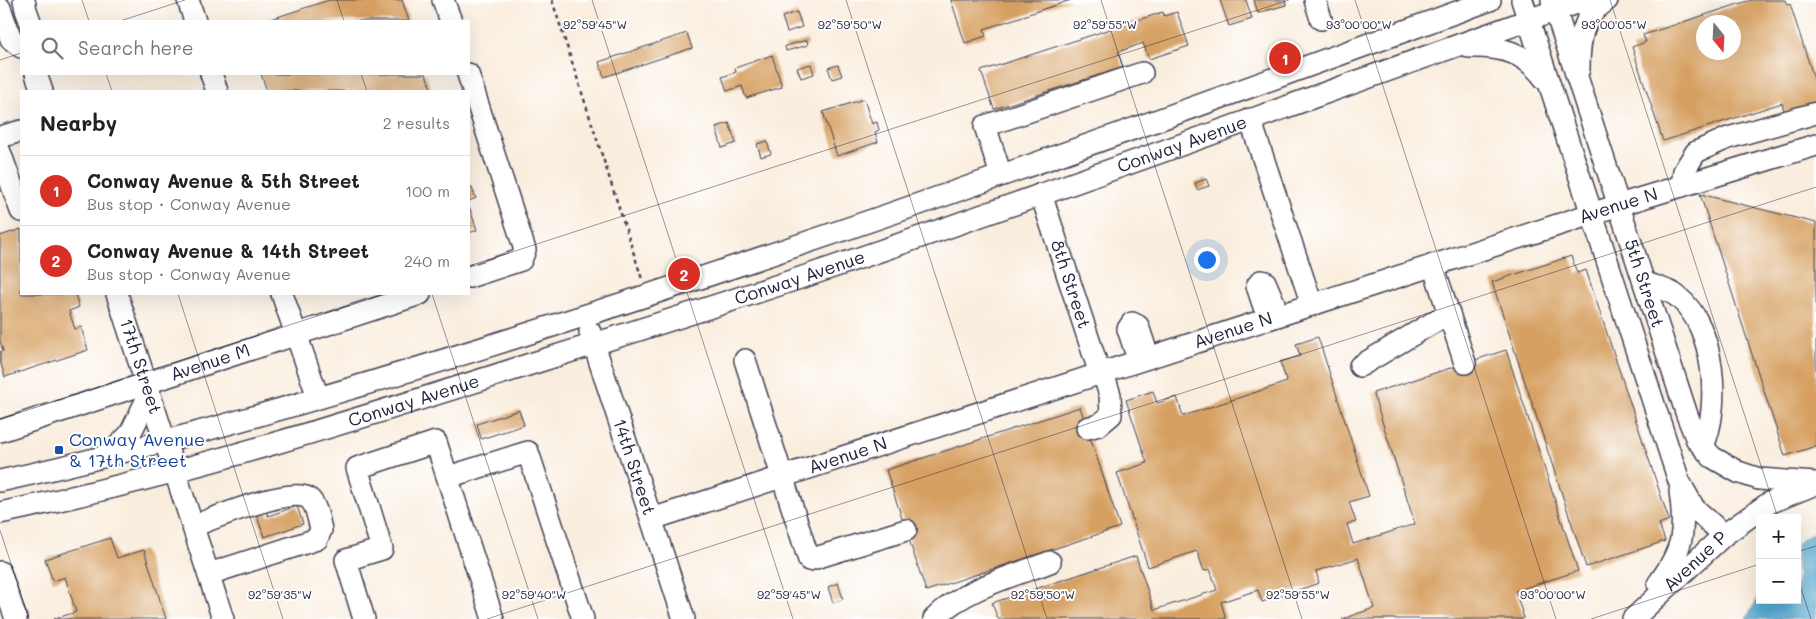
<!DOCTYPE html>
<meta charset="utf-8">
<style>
:root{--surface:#fff;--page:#f6f6f6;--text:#222;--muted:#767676;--line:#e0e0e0;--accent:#d93025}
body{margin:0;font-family:Mali,sans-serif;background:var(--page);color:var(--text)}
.controls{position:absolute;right:15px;bottom:15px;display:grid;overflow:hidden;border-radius:0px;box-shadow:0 5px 20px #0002}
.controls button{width:45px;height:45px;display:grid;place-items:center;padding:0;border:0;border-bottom:1px solid var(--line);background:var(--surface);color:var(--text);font:25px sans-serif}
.compass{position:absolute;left:1696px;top:15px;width:45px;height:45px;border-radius:50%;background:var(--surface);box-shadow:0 5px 20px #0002;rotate:162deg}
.you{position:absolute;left:1206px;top:259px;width:18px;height:18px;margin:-12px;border:4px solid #fff;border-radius:50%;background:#1a73e8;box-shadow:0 0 0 8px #1a73e833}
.badge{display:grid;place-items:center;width:32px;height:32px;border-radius:50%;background:var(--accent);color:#fff;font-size:16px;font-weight:700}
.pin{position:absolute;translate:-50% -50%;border:2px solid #fff;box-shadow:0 1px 5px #0006}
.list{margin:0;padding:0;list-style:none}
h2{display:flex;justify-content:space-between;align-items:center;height:65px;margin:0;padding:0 20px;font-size:21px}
h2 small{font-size:16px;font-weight:400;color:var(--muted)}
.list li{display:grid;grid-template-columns:32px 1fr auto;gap:15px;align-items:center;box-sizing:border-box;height:70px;padding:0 20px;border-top:1px solid var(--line)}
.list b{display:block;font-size:19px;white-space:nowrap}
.list p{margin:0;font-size:16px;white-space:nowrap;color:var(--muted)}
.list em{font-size:16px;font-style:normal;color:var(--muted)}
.icon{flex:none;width:28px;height:28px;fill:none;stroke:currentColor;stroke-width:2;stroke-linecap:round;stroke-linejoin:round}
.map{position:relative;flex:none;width:1816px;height:619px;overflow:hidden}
.search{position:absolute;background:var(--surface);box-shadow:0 5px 20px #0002;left:20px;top:20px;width:450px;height:55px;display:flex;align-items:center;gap:12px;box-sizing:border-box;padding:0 18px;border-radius:0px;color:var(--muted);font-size:19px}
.panel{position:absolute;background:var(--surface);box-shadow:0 5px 20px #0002;left:20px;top:90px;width:450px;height:205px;border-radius:0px}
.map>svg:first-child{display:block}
.water{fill:#52a8cf;stroke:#3a6585}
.building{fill:#d6a062;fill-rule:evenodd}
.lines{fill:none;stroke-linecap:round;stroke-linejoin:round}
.minor-casing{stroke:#424053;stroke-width:24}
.path{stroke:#424053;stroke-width:2.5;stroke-dasharray:4 4;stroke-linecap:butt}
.minor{stroke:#fff;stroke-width:21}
.ticks{fill:none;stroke:#22223b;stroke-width:1;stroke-opacity:0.45}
.transit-dot{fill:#1a4fb4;stroke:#fff;stroke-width:2}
.labels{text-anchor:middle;stroke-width:4;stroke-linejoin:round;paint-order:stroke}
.street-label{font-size:18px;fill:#22223b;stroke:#fff}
.transit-label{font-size:18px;fill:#164399;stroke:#fff;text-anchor:start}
.ticks-label{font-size:12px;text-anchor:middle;fill:#22223b;stroke:#fff;stroke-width:4;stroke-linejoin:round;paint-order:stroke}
</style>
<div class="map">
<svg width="1816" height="619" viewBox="0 0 1816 619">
<rect width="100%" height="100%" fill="#fff"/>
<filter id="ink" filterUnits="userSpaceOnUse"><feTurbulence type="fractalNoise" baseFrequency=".02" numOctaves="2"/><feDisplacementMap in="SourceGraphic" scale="10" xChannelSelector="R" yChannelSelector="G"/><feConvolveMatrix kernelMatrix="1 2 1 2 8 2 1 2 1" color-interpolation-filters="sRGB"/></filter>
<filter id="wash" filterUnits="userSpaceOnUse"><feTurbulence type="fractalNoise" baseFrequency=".0096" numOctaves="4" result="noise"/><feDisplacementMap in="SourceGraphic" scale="20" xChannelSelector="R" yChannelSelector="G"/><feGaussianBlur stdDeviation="1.12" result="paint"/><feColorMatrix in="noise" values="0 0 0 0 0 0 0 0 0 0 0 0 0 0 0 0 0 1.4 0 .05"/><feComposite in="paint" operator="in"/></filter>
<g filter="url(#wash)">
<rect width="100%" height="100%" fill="#f9eddd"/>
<path class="water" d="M1816 532V619H1746L1760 595V600H1797V544L1801 540Z"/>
<g id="blocks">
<g class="building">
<path d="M329 0H402L409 21H265Z"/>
<path d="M951 0H1071L984 29 986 36 965 43Z"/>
<path d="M1220 0H1246L1252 19 1229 26Z"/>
<path d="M1254 0H1285L1286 5 1258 13Z"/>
<path d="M1751 0H1785L1787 5 1790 4 1816 85V104L1785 114 1782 103 1663 141 1632 47 1646 42 1643 35ZM1704 22H1734V52H1704Z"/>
<path d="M797 12 802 27 787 32 782 17Z"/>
<path d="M1163 12 1164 16 1177 12 1189 46 1149 59 1143 43 1118 52 1123 67 994 109 981 71Z"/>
<path d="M687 33 692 48 604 77 599 62Z"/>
<path d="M807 40 808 45 786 51 785 46Z"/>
<path d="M772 55 782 87 746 98 742 86 727 91 722 77 736 72 735 68Z"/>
<path d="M811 64 814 74 801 78 797 68Z"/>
<path d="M838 65 842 76 832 79 828 68Z"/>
<path d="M261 74H426L432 91H267Z"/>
<path d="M864 99 872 124 877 122 879 130 875 132 878 142 837 156 823 112Z"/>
<path d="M729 123 736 143 722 148 716 127Z"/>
<path d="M767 141 771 154 761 157 757 144Z"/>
<path d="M1206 179 1209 186 1197 190 1195 183Z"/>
<path d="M471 186 476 198 469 201V187Z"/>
<path d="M1700 194 1816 223V446L1785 456Z"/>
<path d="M469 206 477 230 469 233Z"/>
<path d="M21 229V294H75L79 307 69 311 75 329 81 327 88 350 5 377 0 361V352L3 351 0 341V236Z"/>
<path d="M1571 256 1577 273 1586 270 1669 520 1659 524 1665 541 1586 567 1492 282Z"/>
<path d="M1318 337 1369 496 1349 502 1356 522 1347 524 1353 544 1415 524 1373 393 1506 350 1578 571 1515 591 1524 618 1522 619H1342L1374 608 1358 558 1316 571 1319 583 1262 602 1258 590 1221 602 1226 619H998L992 603 1136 556 1154 610 1217 590 1210 569 1204 571 1197 551 1148 567 1117 473 1147 463 1126 400 1153 391 1157 403 1177 397 1183 416 1287 382 1280 362 1300 356 1296 344Z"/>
<path d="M1080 407 1120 527 926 591 886 470Z"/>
<path d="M519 410 524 425 481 439 477 424Z"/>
<path d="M263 501 268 516 297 506 303 524 264 537 253 504Z"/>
<path d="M110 538 117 558 144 550 166 619H54L76 612 65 577 53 581 45 559Z"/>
<path d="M838 583 843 599 833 603 828 587Z"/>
</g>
</g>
</g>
<g filter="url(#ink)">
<use href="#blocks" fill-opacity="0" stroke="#424053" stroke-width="1"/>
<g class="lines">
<g class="minor-casing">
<g id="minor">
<path d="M24 0 26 10 30 21"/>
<path d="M188 0 195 21"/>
<path d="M443 0 451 21"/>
<path d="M1315 0 1321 19"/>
<path d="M1522 0 1679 481 1694 508 1724 535"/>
<path id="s1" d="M1552 0 1687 415 1697 440 1712 457 1738 472 1759 479 1816 483"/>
<path d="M0 8 11 39 21 47"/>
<path d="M1469 47C1501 46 1525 52 1545 79"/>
<path d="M1579 69C1579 51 1580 28 1592 13 1596 8 1602 4 1607 0"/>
<path d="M36 74 42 91"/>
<path d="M211 74 217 91"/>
<path d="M468 74 525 250 521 260 469 277"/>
<path d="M1250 119 1312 305"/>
<path d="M0 137 21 131"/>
<path d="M0 152 21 211"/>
<path d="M1001 175 985 126 1142 73"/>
<path d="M1682 186 1684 171 1696 152 1728 138 1816 113"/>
<path id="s2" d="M1041 194 1100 374"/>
<path d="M1433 265 1465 363"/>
<path d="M1644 282C1655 287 1671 290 1679 298 1715 327 1721 407 1703 446"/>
<path id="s3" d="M117 294 223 619"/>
<path d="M282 294 318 397"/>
<path d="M1270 307H1264L1257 286 1261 281 1265 282 1274 303 1270 307 1273 317"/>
<path id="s4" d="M590 332 684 619"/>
<path d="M1142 352 1135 350 1128 329 1132 323 1138 326 1145 347 1142 352 1144 359"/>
<path d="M745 360 809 560 906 530"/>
<path d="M1360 366 1449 313"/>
<path d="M1087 428 1099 425 1111 415 1110 395 1103 373"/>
<path id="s5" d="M0 431 420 294"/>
<path d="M108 456 130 434 149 395"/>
<path d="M448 477 528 452 583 619"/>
<path d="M0 481C179 442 356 388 530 333 853 231 1172 116 1490 0"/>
<path id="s6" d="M0 513C183 475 362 418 540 361 636 331 732 301 827 269 1081 183 1333 89 1585 0"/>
<path id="s7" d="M652 519 1619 205 1816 145"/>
<path d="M193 526C215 518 289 487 308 498 316 503 319 521 321 530L317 539 209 574"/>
<path d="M0 572 16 619"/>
<path d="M1658 584C1683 550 1686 533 1680 491"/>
<path d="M364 619 346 560 382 549 357 468 436 442 493 619"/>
<path d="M934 619C962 589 1013 576 1050 562"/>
<path id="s8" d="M1633 619 1724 535 1769 503 1813 485"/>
</g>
</g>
<path class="path" d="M552 0 642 279"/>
<use href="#minor" class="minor"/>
</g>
</g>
<path class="ticks" d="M82 0 89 21M337 0 344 21M592 0 793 619M846 0 1047 619M1101 0 1302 619M1355 0 1556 619M1610 0 1778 518M120 21 185 0M0 60 21 53M106 74 112 91M361 74 367 91M469 266 1289 0M178 294 283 619M432 294 538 619M0 419 385 294M0 530 29 619M1797 552 1816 546M1797 576 1811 619M487 619 1816 187M1591 619 1760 564"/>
<rect class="transit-dot" x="54" y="445" width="10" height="10" rx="2.5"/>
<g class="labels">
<g class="street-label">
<text dy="6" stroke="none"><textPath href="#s6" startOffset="1239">Conway Avenue</textPath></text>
<text dy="6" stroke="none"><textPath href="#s7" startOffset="1016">Avenue N</textPath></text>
<text dy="6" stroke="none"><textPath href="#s6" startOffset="834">Conway Avenue</textPath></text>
<text dy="6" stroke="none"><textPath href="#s1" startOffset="298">5th Street</textPath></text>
<text dy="6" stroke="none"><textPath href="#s2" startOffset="95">8th Street</textPath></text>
<text dy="6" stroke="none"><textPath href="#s7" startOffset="611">Avenue N</textPath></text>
<text dy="6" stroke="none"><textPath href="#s5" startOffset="221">Avenue M</textPath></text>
<text dy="6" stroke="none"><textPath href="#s3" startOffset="76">17th Street</textPath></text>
<text dy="6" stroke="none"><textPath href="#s6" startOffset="429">Conway Avenue</textPath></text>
<text dy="6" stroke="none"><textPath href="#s7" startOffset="206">Avenue N</textPath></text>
<text dy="6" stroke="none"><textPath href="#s4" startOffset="142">14th Street</textPath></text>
<text dy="6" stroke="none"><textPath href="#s8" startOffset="85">Avenue P</textPath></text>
</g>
<g class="transit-label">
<text x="69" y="446">Conway Avenue<tspan x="69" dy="21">&amp; 17th Street</tspan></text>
</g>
</g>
<g class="ticks-label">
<text x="595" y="29">92°59'45"W</text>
<text x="850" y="29">92°59'50"W</text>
<text x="1105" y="29">92°59'55"W</text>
<text x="1359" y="29">93°00'00"W</text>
<text x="1614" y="29">93°00'05"W</text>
<text x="280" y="599">92°59'35"W</text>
<text x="534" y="599">92°59'40"W</text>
<text x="789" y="599">92°59'45"W</text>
<text x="1043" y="599">92°59'50"W</text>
<text x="1298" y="599">92°59'55"W</text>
<text x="1553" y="599">93°00'00"W</text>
</g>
</svg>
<div class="controls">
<button>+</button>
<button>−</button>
</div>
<svg class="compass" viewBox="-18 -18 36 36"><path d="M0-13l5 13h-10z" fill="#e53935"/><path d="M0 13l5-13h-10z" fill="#767676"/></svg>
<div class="you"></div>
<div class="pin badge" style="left:1285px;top:58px">1</div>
<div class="pin badge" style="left:684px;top:274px">2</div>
<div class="search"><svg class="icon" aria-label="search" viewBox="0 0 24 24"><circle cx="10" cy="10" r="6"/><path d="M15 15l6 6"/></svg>Search here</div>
<section class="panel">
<h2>Nearby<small>2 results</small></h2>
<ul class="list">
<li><span class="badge">1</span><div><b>Conway Avenue &amp; 5th Street</b><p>Bus stop · Conway Avenue</p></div><em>100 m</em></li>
<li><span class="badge">2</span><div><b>Conway Avenue &amp; 14th Street</b><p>Bus stop · Conway Avenue</p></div><em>240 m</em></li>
</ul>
</section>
</div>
